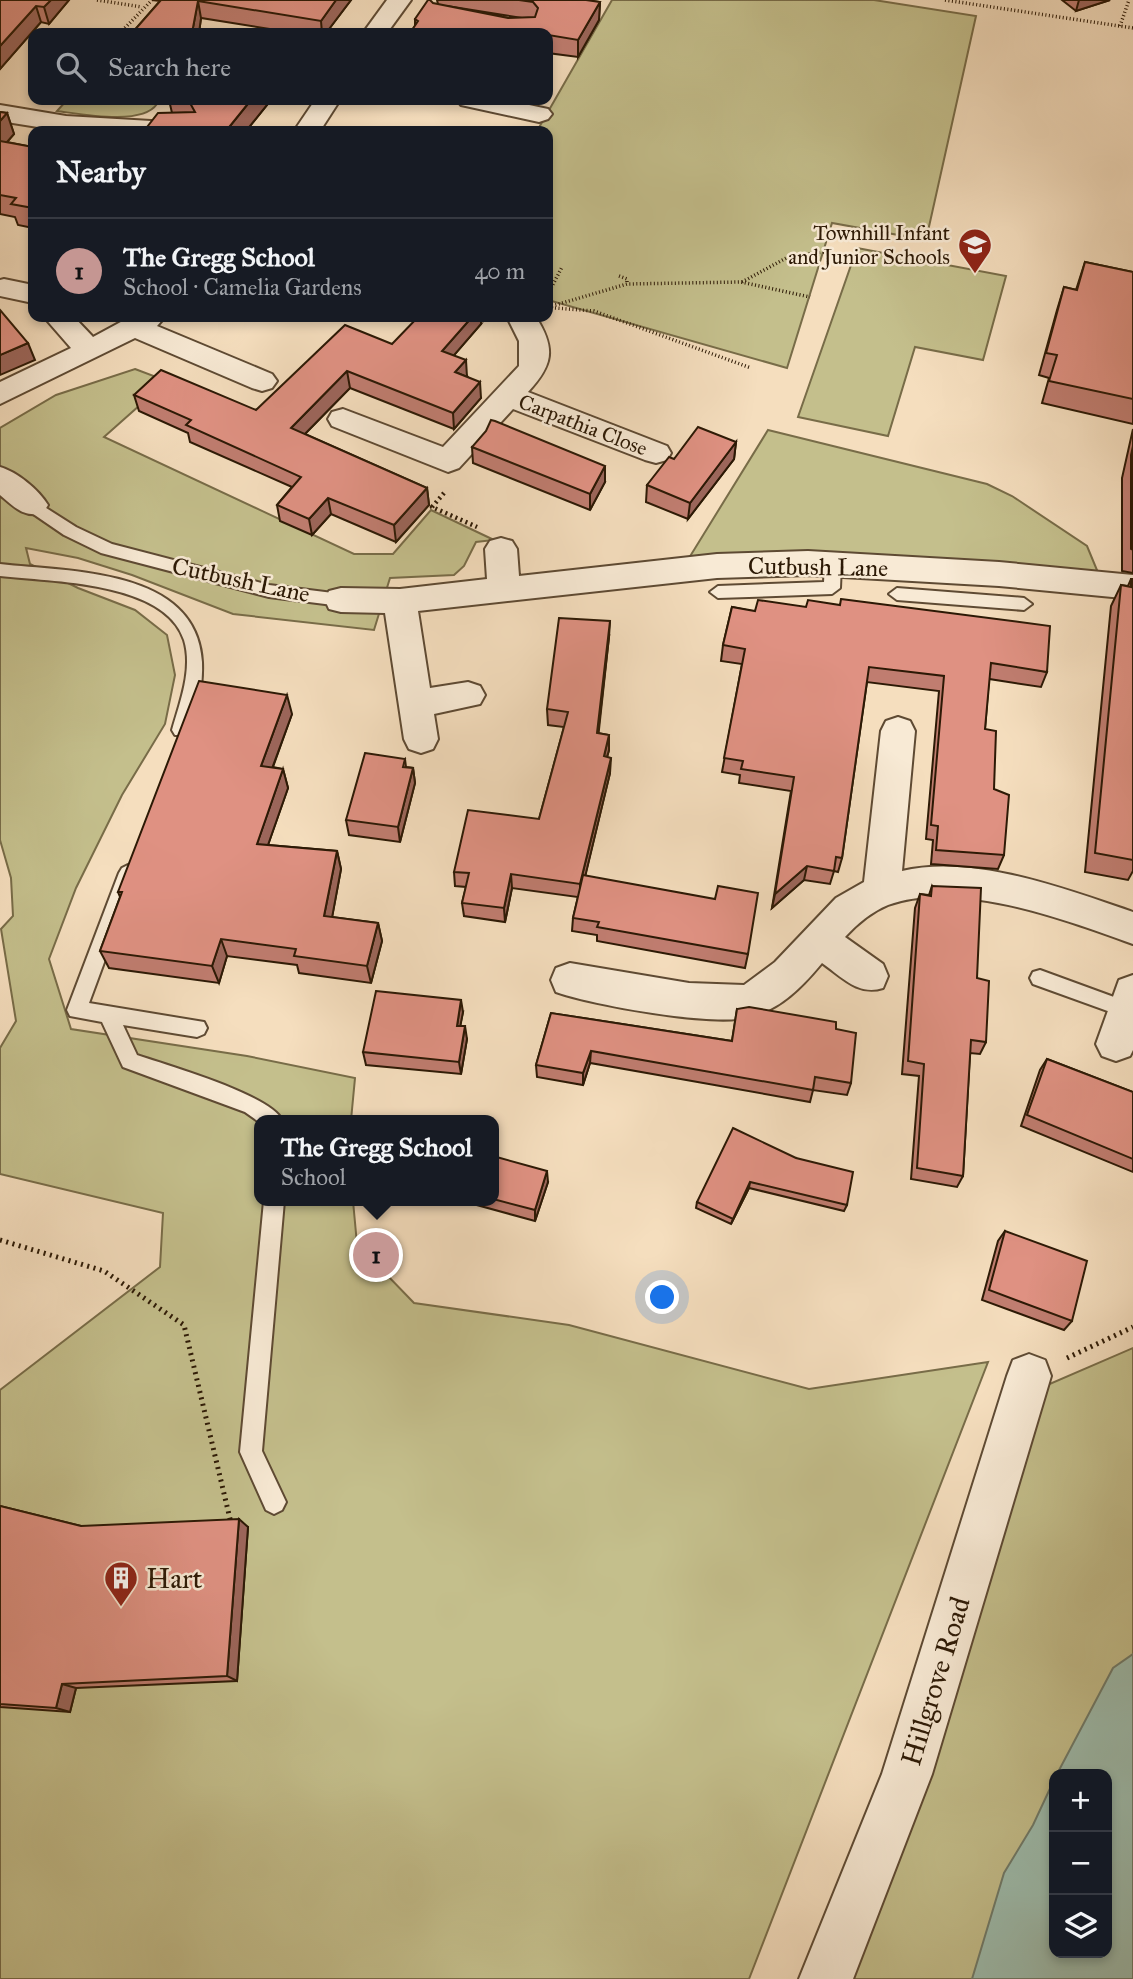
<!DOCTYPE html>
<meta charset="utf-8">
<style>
:root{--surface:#171b24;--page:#242831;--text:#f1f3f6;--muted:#9ea1a6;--line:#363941;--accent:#c59692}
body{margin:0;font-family:"IM FELL Great Primer",serif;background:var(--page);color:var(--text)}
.controls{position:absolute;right:21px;bottom:21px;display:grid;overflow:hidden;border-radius:14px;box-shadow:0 4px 10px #0003}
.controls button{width:63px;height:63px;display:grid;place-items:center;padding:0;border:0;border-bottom:2px solid var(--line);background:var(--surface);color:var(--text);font:35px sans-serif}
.you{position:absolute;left:663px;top:1298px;width:24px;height:24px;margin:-18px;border:5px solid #fff;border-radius:50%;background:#1a73e8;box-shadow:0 0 0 10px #1a73e833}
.badge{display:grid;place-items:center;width:46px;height:46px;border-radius:50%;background:var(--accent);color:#111;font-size:23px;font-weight:700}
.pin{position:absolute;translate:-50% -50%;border:4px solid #fff;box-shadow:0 2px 7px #0006}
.popup{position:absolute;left:254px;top:1115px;width:245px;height:91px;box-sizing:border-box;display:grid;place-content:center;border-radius:14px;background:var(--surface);filter:drop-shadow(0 2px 5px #0005);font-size:23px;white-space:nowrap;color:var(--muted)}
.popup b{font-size:26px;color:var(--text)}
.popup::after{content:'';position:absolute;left:50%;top:100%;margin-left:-14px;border:14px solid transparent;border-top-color:var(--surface)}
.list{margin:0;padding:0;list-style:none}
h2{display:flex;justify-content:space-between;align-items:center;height:91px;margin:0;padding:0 28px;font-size:30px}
h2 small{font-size:23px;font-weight:400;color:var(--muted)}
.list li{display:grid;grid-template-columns:46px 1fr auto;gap:21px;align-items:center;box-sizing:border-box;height:105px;padding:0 28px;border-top:2px solid var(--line)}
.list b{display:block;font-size:26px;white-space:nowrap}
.list p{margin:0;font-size:23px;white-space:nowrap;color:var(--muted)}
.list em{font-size:23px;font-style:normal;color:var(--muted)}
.icon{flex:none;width:38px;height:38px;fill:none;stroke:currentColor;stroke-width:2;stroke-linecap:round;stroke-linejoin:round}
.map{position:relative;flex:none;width:1133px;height:1979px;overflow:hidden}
.search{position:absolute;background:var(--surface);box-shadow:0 4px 10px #0003;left:28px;top:28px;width:525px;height:77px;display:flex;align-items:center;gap:18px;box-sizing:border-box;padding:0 24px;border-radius:14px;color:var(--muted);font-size:26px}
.panel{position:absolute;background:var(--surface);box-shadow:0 4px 10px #0003;left:28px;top:126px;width:525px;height:196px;border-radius:14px}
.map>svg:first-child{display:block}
.green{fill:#c4bf8c;stroke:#786c48;stroke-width:2;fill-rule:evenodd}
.water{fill:#9dbcad;stroke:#707b6a;stroke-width:2}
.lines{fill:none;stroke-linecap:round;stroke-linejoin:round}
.service-casing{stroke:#5e4a33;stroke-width:4}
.minor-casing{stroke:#5e4a33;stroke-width:4}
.path-far2{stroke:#2c1905;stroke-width:3.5;stroke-dasharray:1 2.5;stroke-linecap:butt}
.path-far1{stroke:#2c1905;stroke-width:4.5;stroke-dasharray:2 3.5;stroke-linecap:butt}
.path{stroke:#2c1905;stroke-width:5;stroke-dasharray:2 4.5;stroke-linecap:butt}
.service{fill:#f8ead5;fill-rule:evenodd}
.minor{fill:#f8ead5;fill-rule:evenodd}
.wall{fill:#c07d70;stroke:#2c1905;stroke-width:2;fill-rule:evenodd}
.shaded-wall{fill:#9c665b;stroke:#2c1905;stroke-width:2}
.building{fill:#df9182;stroke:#2c1905;stroke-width:2}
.labels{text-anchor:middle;stroke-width:5;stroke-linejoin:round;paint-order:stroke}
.far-poi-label{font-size:21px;fill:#2c1905;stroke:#f8ead5;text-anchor:end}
.far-street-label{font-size:21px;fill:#2c1905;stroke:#f8ead5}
.street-label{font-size:24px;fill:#2c1905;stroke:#f8ead5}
.near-poi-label{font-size:28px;fill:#2c1905;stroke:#f8ead5;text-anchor:start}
.near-street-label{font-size:28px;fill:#2c1905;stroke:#f8ead5}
</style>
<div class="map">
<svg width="1133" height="1979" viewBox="0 0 1133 1979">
<rect width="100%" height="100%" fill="#f5debe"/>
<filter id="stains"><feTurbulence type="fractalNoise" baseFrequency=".00286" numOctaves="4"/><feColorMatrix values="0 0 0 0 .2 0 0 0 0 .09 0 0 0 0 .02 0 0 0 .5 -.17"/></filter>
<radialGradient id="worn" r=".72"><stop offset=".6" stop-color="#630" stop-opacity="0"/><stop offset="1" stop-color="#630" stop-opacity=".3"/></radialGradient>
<g class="green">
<path d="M612 0H874L976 16 926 240 832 223 787 368 548 300V131H537Z"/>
<path d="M67 100H129L157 104C142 126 81 114 57 111Z"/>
<path d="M857 248 1006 276 983 360 915 347 888 436 798 417Z"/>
<path d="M135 369 167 381 104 437 354 554H393L431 510 494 540 476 542 464 566 454 575 390 578 374 630 233 614 132 575 78 558 26 548 30 564 78 588 135 610 167 635 175 675 165 724 122 795 76 888 49 959 71 1029 247 1056 355 1078 351 1120H259V1201H353L357 1244 414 1303 569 1325 809 1389 988 1362 749 1979H0V1390L160 1267 163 1213 0 1174V1048L16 1021 1 929 13 916 11 878 0 840V428L56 395Z"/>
<path d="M768 430 987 484 1012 496 1087 546 1099 575 689 558Z"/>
<path d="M1133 1348V1979H848L1038 1389ZM1054 1774H1107V1953H1054Z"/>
</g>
<path class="water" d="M1133 1654V1979H972L1004 1873 1033 1825 1054 1780V1953H1107V1774H1057L1113 1668Z"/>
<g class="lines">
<g class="service-casing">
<g id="service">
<path d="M32 499 76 527 112 544 269 585 341 594 349 600 341 606 269 597 101 553 64 535 26 509V501Z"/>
<path d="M833 559 841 565 840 588 832 594 718 598 710 592 718 586 824 582 825 565Z"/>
<path d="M0 564C70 572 197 568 202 662 203 684 198 714 187 735H175L172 730C180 702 193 669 184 640 165 581 51 582 0 576Z"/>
<path d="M897 588 1024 598 1032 604 1024 610 897 600 889 594Z"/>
<path d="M128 865 134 868 137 873 89 1003 204 1022 207 1028 204 1034 197 1037 123 1025 137 1055C166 1065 271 1095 282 1120L259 1122 245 1112 123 1067 102 1022 70 1016 67 1010 119 873 122 868Z"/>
<path d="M1040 970 1133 1004V1016L1127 1018 1033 984 1030 978 1033 972Z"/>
<path d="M264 1201H284L262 1451 286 1502 282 1510 274 1514 266 1510 240 1452Z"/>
</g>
</g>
<g class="minor-casing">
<g id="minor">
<path d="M387 0H411L387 33H363Z"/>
<path d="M315 100H340L320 131H294Z"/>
<path d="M457 100H506L548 109 552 114 548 119 539 122 461 105Z"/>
<path d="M0 105 66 116 185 123 194 126 198 131H63L0 121Z"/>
<path d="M4 279 33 285V303L0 296V280Z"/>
<path d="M44 317H74L93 337 130 317H165L157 326 272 374 277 381 272 388 262 391 252 388 135 338 0 404V382L71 348Z"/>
<path d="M507 317H536C556 349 553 365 528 392L667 446 671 453 667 460 656 463 645 460 513 409 459 468 448 472 332 426 328 419 332 412 343 409 443 447 519 366V341Z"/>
<path d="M0 467C17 472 38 489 48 505L43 513C24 518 14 507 0 495Z"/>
<path d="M501 538 512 541 517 549 519 576 717 554 808 551 999 562 1133 575V599L999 586 808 575 717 578 418 611 430 688 468 682 480 686 485 695 480 704 434 714 438 739 433 749 421 753 409 749 404 739 385 613 341 612 329 609 325 600 329 591 341 588 400 589 487 579 485 549 490 541Z"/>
<path d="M898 717 910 721 915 731 902 871C973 854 1066 889 1133 912V944C1066 920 958 879 888 905 871 912 857 924 845 937L883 964 888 976 883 988C858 996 842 977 822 963 802 987 781 1009 750 1017 713 1027 593 1005 556 992L551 980 556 968 570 963 689 983 744 985 775 962 836 898 864 882 881 731 886 721Z"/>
<path d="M1133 975V1050L1130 1056 1116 1061 1102 1056 1096 1044 1119 980Z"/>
<path d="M1029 1354 1045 1360 1051 1376 932 1774 853 1979H799L882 1774 1007 1376 1013 1360Z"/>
</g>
</g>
<g class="path-far2">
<path d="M97 0 142 7"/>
<path d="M945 0 1133 28"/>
<path d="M1120 26 1129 0"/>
<path d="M120 33 152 0"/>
<path d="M619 276 627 279V284"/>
<path d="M742 282 790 256 824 252"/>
<path d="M548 294 562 267"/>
<path d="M552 306 627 284 741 282 810 297"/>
<path d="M555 308 594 311 751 368"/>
</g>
<path class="path-far1" d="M444 493 432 507 477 527"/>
<g class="path">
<path d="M0 1240 104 1271 184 1325 231 1523"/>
<path d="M1067 1358 1133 1327"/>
</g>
<use href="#service" class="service"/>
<use href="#minor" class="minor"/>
</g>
<g class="wall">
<path d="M0 0H69L49 24 41 22 0 69Z"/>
<path d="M152 0H351L326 33H295L201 18 199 33H132L160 1Z"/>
<path d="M437 0H586L600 2 599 20 578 57 548 53V33H410L415 26V19L438 4ZM447 6 522 18H508Z"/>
<path d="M1062 0H1110L1076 11Z"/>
<path d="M169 100H271L246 131 172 113Z"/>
<path d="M0 112 7 113 14 134 7 142 33 147V228L18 225 15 217 0 214Z"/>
<path d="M1085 262 1133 272V424L1042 403 1049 378 1039 375 1057 310 1064 287 1076 290Z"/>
<path d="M481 324 454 355 481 398 454 429 350 388 305 434 427 488 429 505 396 542 331 514 312 535 280 521 277 505 292 487 190 442 188 433 139 411 134 395 256 410 392 344Z"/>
<path d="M1133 429V573L1122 571V478Z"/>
<path d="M736 442 734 459 688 519 646 502 647 485 674 459Z"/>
<path d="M472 447 605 482 590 510 473 463Z"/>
<path d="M1131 579H1133V871L1128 880 1085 872 1111 606 1121 585 1128 586Z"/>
<path d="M732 607 1047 672 1041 687 989 679 985 729 1004 855 998 869 931 864 933 840 926 839 939 691 867 682 842 858 838 872 834 871 830 884 804 880 772 908 791 791 739 783 740 775 722 772 742 664 721 661 723 645Z"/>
<path d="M609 637 598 733 609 735V750L607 757 610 773 585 876 748 954 745 968 597 941V935L572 931 573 918 578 897 512 888 505 922 464 916 462 903 466 887 455 886 454 872 539 819 564 727 548 725 547 709Z"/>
<path d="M292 714 273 767 283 769 288 788 268 845 337 851 341 869 332 917 378 923 382 941 371 983 299 973 297 965 227 956 219 983 109 968 100 951 120 897 118 892Z"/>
<path d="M405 759 406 767 413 768 415 783 400 842 349 835 346 820Z"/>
<path d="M932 886 977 978 986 1042 980 1054 970 1053 963 1176 957 1187 911 1179 919 1076 902 1074 915 908 920 894 929 895Z"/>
<path d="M737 1009 836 1029 851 1083 847 1095 813 1090 810 1102 590 1063 583 1085 537 1077 536 1065 551 1013 732 1041Z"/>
<path d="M463 1012 460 1026 467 1039 461 1074 366 1065 363 1052Z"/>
<path d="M1047 1059 1133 1092V1172L1021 1126 1040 1070Z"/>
<path d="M493 1156 548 1182 535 1221 462 1201H493Z"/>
<path d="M796 1158 847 1205 844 1211 749 1188 731 1224 696 1208 697 1202Z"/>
<path d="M1005 1231 1072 1321 1064 1330 982 1300 998 1241Z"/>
<path d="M0 1506 81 1526 248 1527 237 1681 76 1688 70 1712 0 1707Z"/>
</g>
<g class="shaded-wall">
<path d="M51 0H69L49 24 44 7Z"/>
<path d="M336 0H351L326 33H322L321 21Z"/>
<path d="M1079 0H1110L1076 11Z"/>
<path d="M198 1 201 18 199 33H192Z"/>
<path d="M600 2 599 20 578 57V40Z"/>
<path d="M36 6 41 22 0 69V46Z"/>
<path d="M251 100H271L246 131H226Z"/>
<path d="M7 113 14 134 0 150V121Z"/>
<path d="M472 317H481V324L443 368 442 351Z"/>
<path d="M28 343 35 360 0 375V355Z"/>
<path d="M466 360 467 377 455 372Z"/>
<path d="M347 371 350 388 295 444 291 428Z"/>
<path d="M480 382 481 398 454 429 453 413Z"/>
<path d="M736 442 734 459 688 519 690 503Z"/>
<path d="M605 466V482L590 510V494Z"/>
<path d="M427 488 429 505 396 542 394 525Z"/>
<path d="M328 498 331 514 312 535 309 519Z"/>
<path d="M610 621 609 637 597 748V733Z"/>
<path d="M287 695 292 714 266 785 261 766Z"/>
<path d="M609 735V750L603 771 604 756Z"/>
<path d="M611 758 610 773 580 898V884Z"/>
<path d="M413 768 415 783 400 842 398 827Z"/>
<path d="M283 769 288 788 262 862 257 844Z"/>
<path d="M337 851 341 869 329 934 324 916Z"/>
<path d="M807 866 804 880 772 908 775 894Z"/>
<path d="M511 874 512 888 505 922 504 908Z"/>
<path d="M378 923 382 941 371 983 367 966Z"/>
<path d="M221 939 227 956 219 983 212 966Z"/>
<path d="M461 1000 463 1012 458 1038 457 1026Z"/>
<path d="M465 1026 467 1039 461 1074 459 1062Z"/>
<path d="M591 1051 590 1063 583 1085V1073Z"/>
<path d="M547 1171 548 1182 535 1221V1210Z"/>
<path d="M750 1182 749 1188 731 1224 733 1219Z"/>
<path d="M239 1519 248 1527 237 1681 227 1676Z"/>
<path d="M62 1684 76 1688 70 1712 56 1708Z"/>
</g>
<g class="building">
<path d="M0 0H51L44 7 36 6 0 46Z"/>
<path d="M161 0H336L321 21 198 1 192 33H132Z"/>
<path d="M428 0H430L433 3 508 18 535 17 538 8 533 2 519 0H586L600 2 578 40 548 35V33H532L498 29 496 33H410L418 21 415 19Z"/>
<path d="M173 100H251L226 131H144L158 113 195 112 190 103Z"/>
<path d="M0 112 7 113 0 121Z"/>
<path d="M0 141 33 147V208L11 204 16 198 0 195Z"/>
<path d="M1085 262 1133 272V399L1049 381 1057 355 1046 353 1064 287 1077 290Z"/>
<path d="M0 310 28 343 0 355Z"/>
<path d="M418 317H472L442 351 466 360 455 372 480 382 453 413 347 371 291 428 427 488 394 525 328 498 309 519 277 505 301 477 186 425 191 420 134 395 161 370 256 410 345 325 392 344Z"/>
<path d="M491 420 495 421 605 466 590 494 472 447 486 431Z"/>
<path d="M698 427 736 442 690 503 647 485 669 457 674 459Z"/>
<path d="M1133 446V550L1131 549V455Z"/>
<path d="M1131 579H1133V860L1095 853 1121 585 1131 587Z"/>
<path d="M841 599 1050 626 1047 672 991 663 985 729 996 731 994 789 1009 795 1004 855 936 850 938 826 931 825 944 676 869 667 842 858 836 857 834 871 807 866 775 894 794 777 741 769 743 761 724 758 745 649 723 645 732 607 755 611 758 600 806 607 808 600 840 605Z"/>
<path d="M559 618 610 621 597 733 609 735 604 756 611 758 580 884 511 874 504 908 462 903 469 873 454 872 468 810 539 819 568 712 547 709Z"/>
<path d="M199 681 287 695 261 766 283 769 257 844 337 851 324 916 378 923 367 966 294 956 296 949 221 939 212 966 100 951 122 892H118Z"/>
<path d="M365 753 405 759 403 767 413 768 398 827 346 820Z"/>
<path d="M583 875 715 899 718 886 758 893 748 954 597 927 599 922 573 918Z"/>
<path d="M932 886 981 888 977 978 989 981 986 1042 971 1040 963 1176 917 1168 924 1064 908 1061 920 894 931 896Z"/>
<path d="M376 991 461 1000 457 1026H465L459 1062 363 1052Z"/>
<path d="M749 1007 836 1022V1029L856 1033 851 1083 815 1077 813 1090 591 1051 583 1073 536 1065 551 1013 732 1041 737 1009Z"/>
<path d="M1047 1059 1133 1092V1159L1027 1115Z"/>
<path d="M733 1128 796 1158 853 1172 847 1205 750 1182 733 1219 697 1202Z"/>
<path d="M493 1156 547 1171 535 1210 493 1199Z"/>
<path d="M1005 1231 1087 1261 1072 1321 989 1290Z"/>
<path d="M0 1506 81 1526 239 1519 227 1676 62 1684 56 1708 0 1704Z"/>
</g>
<defs>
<g id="school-pin" transform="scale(1.75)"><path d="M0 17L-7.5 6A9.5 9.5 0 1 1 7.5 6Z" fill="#8f2418" stroke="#f8ead5"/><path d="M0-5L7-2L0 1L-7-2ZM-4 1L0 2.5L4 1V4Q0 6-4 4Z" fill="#fff"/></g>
<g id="building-pin" transform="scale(1.75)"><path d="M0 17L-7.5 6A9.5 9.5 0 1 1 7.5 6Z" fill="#8f2418" stroke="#f8ead5"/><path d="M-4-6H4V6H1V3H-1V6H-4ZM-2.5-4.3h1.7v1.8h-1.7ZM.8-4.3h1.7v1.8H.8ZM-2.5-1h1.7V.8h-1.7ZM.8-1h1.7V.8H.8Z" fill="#fff"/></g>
</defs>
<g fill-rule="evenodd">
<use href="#school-pin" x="975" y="245"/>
<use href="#building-pin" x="121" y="1578"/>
</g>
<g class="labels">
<g class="far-poi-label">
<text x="950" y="240">Townhill Infant<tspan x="950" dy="24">and Junior Schools</tspan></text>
</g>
<g class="far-street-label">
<text transform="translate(583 425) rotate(21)" y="7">Carpathia Close</text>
</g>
<g class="street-label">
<text transform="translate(818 567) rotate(1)" y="8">Cutbush Lane</text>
<text transform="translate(241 580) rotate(12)" y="8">Cutbush Lane</text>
</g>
<g class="near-poi-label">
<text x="146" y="1588">Hart</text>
</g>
<g class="near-street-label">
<text transform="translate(935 1681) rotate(-73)" y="10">Hillgrove Road</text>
</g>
</g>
<rect width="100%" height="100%" filter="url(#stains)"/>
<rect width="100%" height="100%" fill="url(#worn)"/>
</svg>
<div class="controls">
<button>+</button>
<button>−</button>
<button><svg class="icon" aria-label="layers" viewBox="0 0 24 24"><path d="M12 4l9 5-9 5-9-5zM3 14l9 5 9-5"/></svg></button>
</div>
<div class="you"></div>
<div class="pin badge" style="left:376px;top:1255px">1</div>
<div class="popup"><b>The Gregg School</b>School</div>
<div class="search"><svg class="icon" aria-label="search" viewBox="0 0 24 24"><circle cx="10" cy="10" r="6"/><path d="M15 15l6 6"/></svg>Search here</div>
<section class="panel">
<h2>Nearby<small></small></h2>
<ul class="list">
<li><span class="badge">1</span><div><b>The Gregg School</b><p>School · Camelia Gardens</p></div><em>40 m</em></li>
</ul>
</section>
</div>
